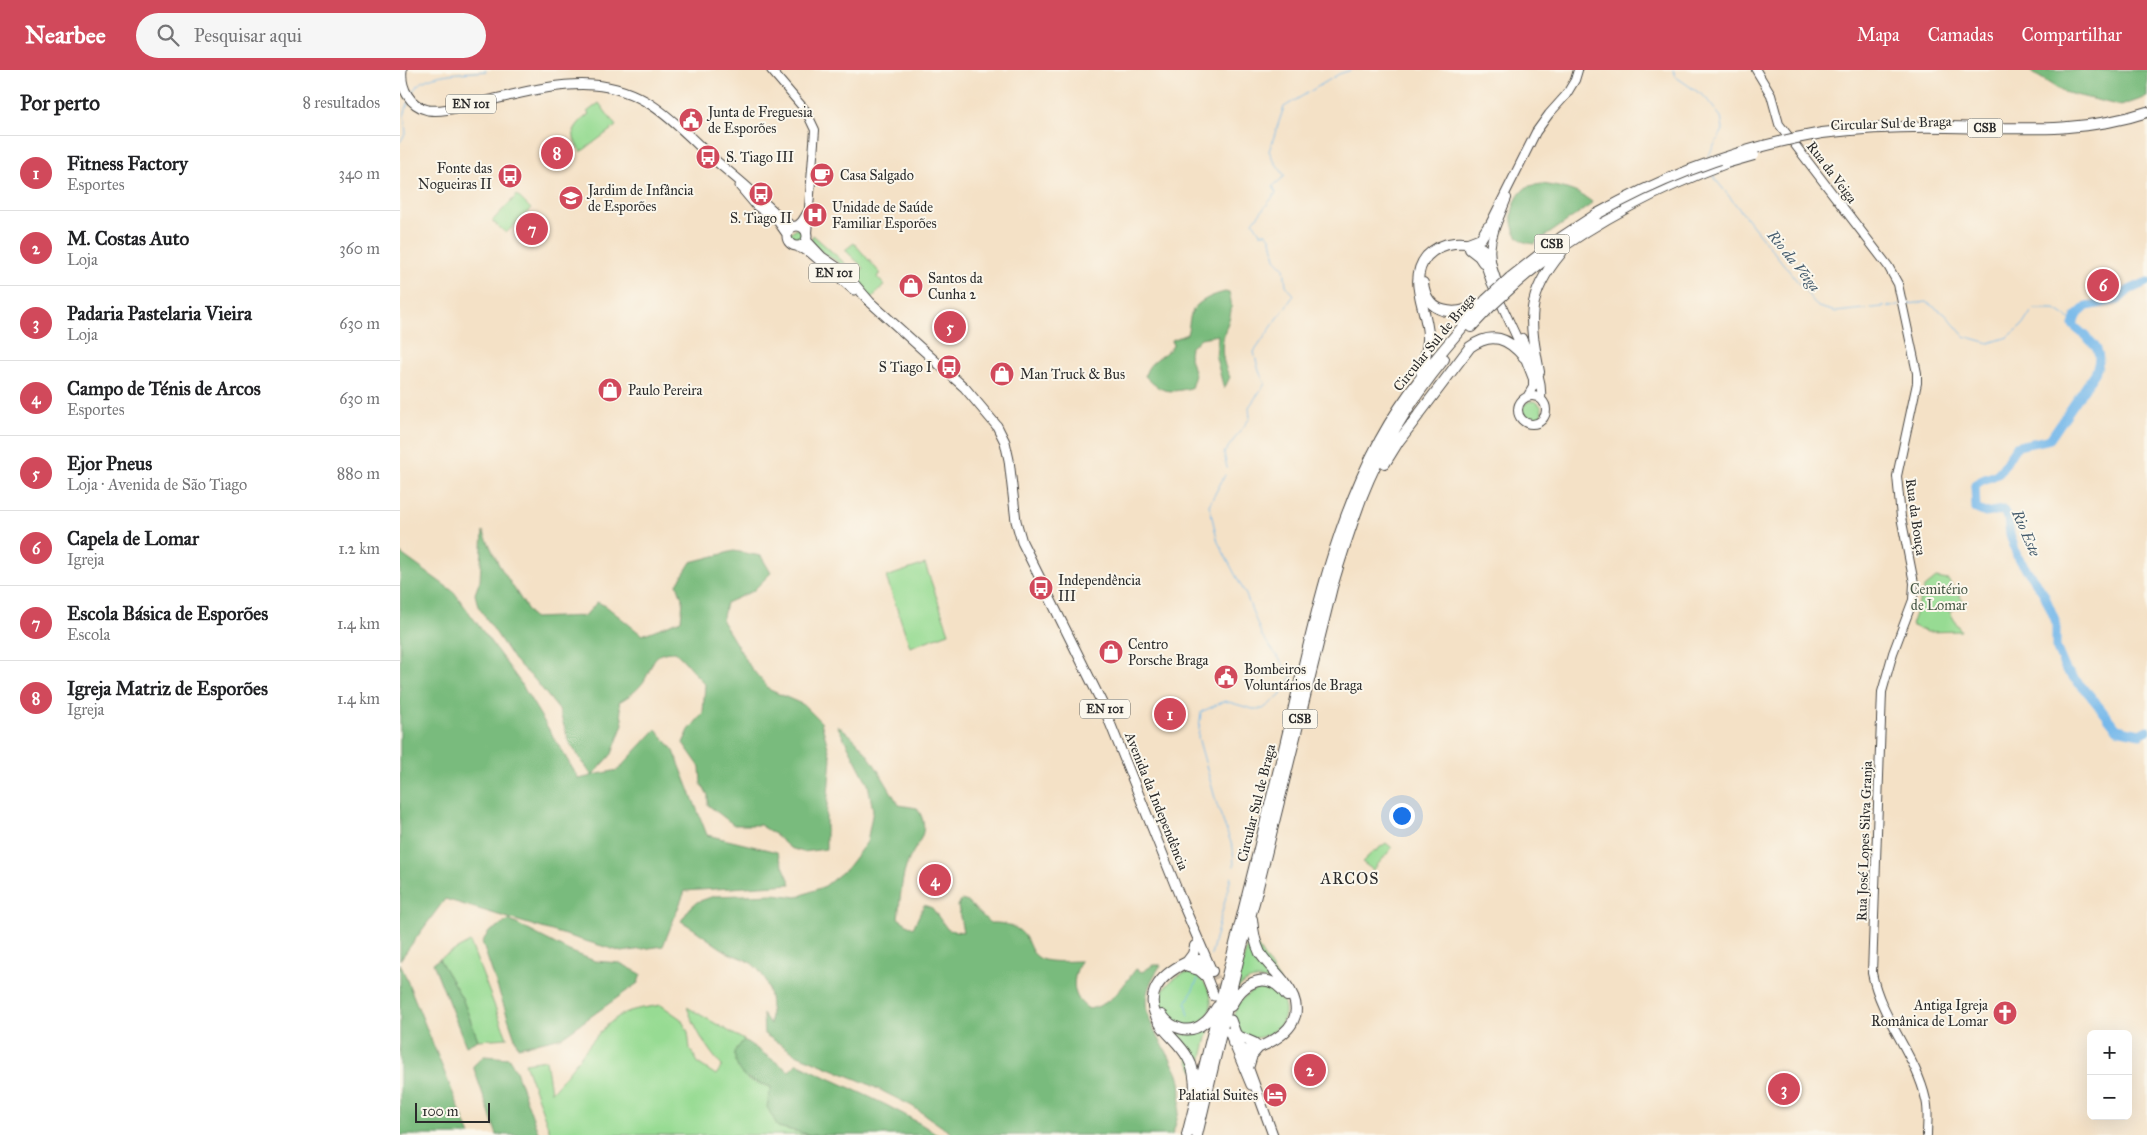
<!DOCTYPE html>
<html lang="pt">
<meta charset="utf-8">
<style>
body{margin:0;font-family:"IM FELL Great Primer",serif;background:#f6f6f6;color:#202124}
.controls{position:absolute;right:15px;bottom:15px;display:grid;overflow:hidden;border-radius:8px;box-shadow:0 5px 20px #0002}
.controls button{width:45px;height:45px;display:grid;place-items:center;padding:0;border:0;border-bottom:1px solid #e0e0e0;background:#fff;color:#202124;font:25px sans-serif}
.scale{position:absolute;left:15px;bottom:12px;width:75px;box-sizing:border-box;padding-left:5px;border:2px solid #2b2b2b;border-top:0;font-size:14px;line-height:18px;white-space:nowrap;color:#2b2b2b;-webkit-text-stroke:4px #fbf7ec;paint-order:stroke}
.you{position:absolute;left:1001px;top:745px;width:18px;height:18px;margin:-12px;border:4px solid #fff;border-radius:50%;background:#1a73e8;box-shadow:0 0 0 8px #1a73e833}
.badge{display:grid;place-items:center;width:32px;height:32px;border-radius:50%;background:#d1495b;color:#fff;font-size:16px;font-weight:700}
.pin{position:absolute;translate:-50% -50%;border:2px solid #fff;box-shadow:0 1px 5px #0006}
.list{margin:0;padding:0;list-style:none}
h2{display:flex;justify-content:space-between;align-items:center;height:65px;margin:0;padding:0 20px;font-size:21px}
h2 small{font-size:16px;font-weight:400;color:#757577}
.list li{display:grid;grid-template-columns:32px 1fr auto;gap:15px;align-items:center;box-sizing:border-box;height:75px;padding:0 20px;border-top:1px solid #e0e0e0}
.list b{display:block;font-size:19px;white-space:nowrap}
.list p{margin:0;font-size:16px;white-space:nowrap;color:#757577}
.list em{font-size:16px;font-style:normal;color:#757577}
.icon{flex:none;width:28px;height:28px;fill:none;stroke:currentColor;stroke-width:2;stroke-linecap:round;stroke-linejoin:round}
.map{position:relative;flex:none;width:1747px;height:1065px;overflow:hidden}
header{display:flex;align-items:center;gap:30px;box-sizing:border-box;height:70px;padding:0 25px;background:#d1495b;color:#fff}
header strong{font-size:24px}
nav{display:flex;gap:28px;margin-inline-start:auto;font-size:18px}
.search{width:350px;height:45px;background:#f6f6f6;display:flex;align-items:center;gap:12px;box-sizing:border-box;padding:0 18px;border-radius:28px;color:#757577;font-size:19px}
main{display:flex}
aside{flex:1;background:#fff}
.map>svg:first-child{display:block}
</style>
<header>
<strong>Nearbee</strong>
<div class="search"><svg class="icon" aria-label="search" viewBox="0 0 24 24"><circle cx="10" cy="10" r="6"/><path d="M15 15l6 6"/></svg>Pesquisar aqui</div>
<nav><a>Mapa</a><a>Camadas</a><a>Compartilhar</a></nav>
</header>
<main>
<aside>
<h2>Por perto<small>8 resultados</small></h2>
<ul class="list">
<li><span class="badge">1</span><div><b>Fitness Factory</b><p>Esportes</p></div><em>340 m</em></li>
<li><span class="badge">2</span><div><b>M. Costas Auto</b><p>Loja</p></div><em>360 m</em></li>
<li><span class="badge">3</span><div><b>Padaria Pastelaria Vieira</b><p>Loja</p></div><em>630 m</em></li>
<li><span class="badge">4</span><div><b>Campo de Ténis de Arcos</b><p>Esportes</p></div><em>630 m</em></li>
<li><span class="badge">5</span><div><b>Ejor Pneus</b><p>Loja · Avenida de São Tiago</p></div><em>880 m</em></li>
<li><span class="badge">6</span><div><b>Capela de Lomar</b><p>Igreja</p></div><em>1.2 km</em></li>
<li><span class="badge">7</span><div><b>Escola Básica de Esporões</b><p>Escola</p></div><em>1.4 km</em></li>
<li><span class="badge">8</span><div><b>Igreja Matriz de Esporões</b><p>Igreja</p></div><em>1.4 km</em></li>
</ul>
</aside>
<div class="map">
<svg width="1747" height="1065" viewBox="0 0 1747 1065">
<rect width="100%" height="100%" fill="#fbf7ec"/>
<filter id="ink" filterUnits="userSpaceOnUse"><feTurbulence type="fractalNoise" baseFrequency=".02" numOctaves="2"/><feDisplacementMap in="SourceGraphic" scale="10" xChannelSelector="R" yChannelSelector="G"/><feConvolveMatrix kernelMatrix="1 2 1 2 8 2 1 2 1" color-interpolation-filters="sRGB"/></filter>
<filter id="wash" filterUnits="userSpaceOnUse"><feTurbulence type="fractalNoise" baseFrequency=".0096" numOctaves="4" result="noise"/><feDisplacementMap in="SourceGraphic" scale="20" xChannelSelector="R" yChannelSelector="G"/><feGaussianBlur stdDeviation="1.12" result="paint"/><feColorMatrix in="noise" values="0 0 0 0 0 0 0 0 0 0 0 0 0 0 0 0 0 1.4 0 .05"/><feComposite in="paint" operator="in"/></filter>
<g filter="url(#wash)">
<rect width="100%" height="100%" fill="#f4e1c6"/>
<path fill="#97db93" stroke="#61835f" d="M199,33L216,56L181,82C169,65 172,57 189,44L187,42Z
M117,125L131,139L106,163L92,151Z
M390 166a7 7 0 1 1 14 0a7 7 0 1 1-14 0Z
M413,165L457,204L464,198L445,180L454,173L480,203L477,207L484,215L472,228C459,216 449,200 435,190C426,185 415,180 411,169Z
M1122 341a10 10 0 1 1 20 0a10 10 0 1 1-20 0Z
M525,494L549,563L510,577L486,507Z
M1536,508L1548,510L1566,535L1549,541L1561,561L1527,562L1511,555L1524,518Z
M986,773L992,778L973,800L962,792L975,780L977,781L979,778Z
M850,865L881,913C859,909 851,904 835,921Z
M70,872L107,968L78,970L62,928L39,889Z
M784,903C809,902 823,941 798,954C793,957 784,956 778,956C774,952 766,947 763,942C754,924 769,910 784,903Z
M861,918L877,922C895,942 881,964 856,968C852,969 846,966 841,965L833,948C837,932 845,923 861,918Z
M261,935L281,949L288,962L290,979L299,994L316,1005L322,996C306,978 295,959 287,937L344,970L334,983L348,1010L371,1017L378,1057L411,1065H151L125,993L146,990L151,1022C175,999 199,951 230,941C239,938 251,937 261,935Z
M810,956L797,1007L771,959C785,967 798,966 810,956Z"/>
<path fill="#79bb7d" stroke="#527354" d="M1628,0H1747V27L1721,36L1663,22Z
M1142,114C1161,117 1177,120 1192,132L1189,136L1134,174C1128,173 1122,172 1119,168C1106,154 1112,127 1127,117C1131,115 1137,115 1142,114Z
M825,222L829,223C834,238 830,247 825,261C820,277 822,293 830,307L824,319L816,288L818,265L801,268L790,278L789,284L795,305L791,318C769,323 761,323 745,306C748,291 763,287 773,276L772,270L787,264C789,258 789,250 791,244C796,231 813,225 825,222Z
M83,461L99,495L133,548L185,546L197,532L206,536L242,565L281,550L283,531L277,514L291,492L334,481L361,486L371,503L353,521L326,533L322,551L351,598L370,620L404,635L421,652L431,688L426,749V779L403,782L390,778L373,763L360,755H334L308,735V725L301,714L300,697L283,673L289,660L303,643L305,614C294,604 287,592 275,582C250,582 255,593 244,611C238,620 228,627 219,632L223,654L212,684L193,705L218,700L256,659L274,681L307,765L377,782L391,814L285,821L263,876L222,882L45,829L0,890V483L54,522L120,612L179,709L192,706L169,672L159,640L135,610L114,590L78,536L75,524L80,510Z
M437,655C465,672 482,708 499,735L517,738C534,764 514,773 506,797C501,812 500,832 498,848L513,858L524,835L532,838L548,860L563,862L558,836L561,830L568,832L590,853C605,852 621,857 627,870C631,879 632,884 641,889C651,893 669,891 681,891C671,909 671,928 689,939C713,934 721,918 736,899L742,902L753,895H761C732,936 751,952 771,990C774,997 779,1004 780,1012C783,1028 778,1049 772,1065H554L512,1036L466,1013L398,985L364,964L363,944L370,954C373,932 370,904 348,891C342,887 333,886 327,882C311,872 297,860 281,851L290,838L297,832L314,826L374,824L397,827L425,816L446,799L467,772L473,740L468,714Z
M109,850L169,881L195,891L220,893L241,904L238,913L162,967L118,977L82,872L89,862Z
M39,889L62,928L78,970L66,976L33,893Z
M0,893L70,1065H0Z
M344,970L389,1001L397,993C445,1017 494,1035 538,1065H411L378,1057L367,1037L371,1017C348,1009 337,1009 334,982Z
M84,986L109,988L116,1001L139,1065H97L73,996Z"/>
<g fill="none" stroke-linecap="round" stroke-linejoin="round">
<path stroke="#74b8ea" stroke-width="1" d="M1273,0L1276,7L1305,27L1321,47L1323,60L1307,88
M11,25C20,0 65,4 86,1
M0,72L6,63L4,46L8,33
M1313,103L1316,110L1418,237L1436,242L1500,235
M1507,234L1526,232L1545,244L1564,266L1589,273L1608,267L1622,256L1633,239H1655L1673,251
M827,398L824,383L850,348L849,337L865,314L859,301L854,282L894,225L886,215L884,198L875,189L871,169L866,163H860L853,152L876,123L873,116L885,106L874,91L869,81L884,37L939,4L951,0
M825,405L809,435L818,472L846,525L862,566L892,606L880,626L863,639H853L825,631L801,642L798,667L817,735L833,778L834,796
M811,885L831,807
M789,946L786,933L798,909"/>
<path stroke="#74b8ea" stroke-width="9" d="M1747,212L1729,220L1718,230L1687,236L1676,246L1673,255C1689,271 1707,277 1695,303L1650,369C1638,373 1627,373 1616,377C1609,386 1605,398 1597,404C1590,409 1584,407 1575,415L1576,439L1585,443L1603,440L1608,448L1610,464L1617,486L1644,524L1656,552V577L1666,600L1689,624L1717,659L1740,664L1747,660"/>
</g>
</g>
<g filter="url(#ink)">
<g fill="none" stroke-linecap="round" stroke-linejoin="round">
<path stroke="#ccbda7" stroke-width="9" stroke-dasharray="9 4.5" stroke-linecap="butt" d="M812,901L823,929"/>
<defs>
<path id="secondary" d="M371,0L406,41L415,60L407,163
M1356,0L1371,25L1379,54L1488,196L1498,214L1517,303V313L1497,406L1501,447L1514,513L1513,530L1493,583L1482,622L1472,903C1481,949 1516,985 1526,1030C1529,1041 1527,1054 1527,1065
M397,156L402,151L407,143
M1086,162L1136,62L1149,44L1166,25L1175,10L1178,0
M1083,188L1091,212L1117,268L1133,309V317L1127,327
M1101,221C1082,180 1091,168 1107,128
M1122,268C1132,291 1143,304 1141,329
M1118 340a14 14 0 1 1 28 0a14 14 0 1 1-28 0Z"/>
<path id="primary" d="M2,0C0,18 10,36 28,40C43,42 59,37 73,34C111,26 154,12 193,15C245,19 272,50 307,83C321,96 336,107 350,120C365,132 377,147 393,157
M340,116L356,135L378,151L387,164
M387 166a10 10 0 1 1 20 0a10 10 0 1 1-20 0Z
M406,170L422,187L444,202L470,232L565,318L597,356L605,372L609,390L616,451L622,472L702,633L782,832L811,899
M398,177L410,182L454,220
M804,901L814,926
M831,950L873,1065
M829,962L851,1015"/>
<path id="highway" d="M1422,63C1464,58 1505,56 1547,57C1614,58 1682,64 1747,42
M1068,173L1081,168L1088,157
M1070,179L1079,186L1083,192
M1110,208L1162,167L1197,144
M1023,213C1027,245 1056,247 1079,234
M1114,215C1176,160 1249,122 1326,93
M1071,257L1089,238
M1021,302C1024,290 1029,278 1028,265C1027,238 1007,210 1027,186C1034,179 1044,174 1054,173C1069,172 1080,174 1089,185
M1139,302C1129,250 1125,226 1161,183
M985,393L998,372L1070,277C1092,261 1108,268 1124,287
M787,892L793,884L795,876
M788,897L799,900L806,906
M831,936C843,912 868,898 887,926
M762,945C771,959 790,965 804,953C810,949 813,943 817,937
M838,966L854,973
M833,973C842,982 848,982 860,977C890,964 909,944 885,913C877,902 867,894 860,883C855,873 853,861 852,849
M849,995L852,985L858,978
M795,1021C795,1009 794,998 788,988C781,975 769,966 761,955C741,925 760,905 787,892C799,886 805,892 812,901
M787,1065C819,935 853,805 885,675C910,572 929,465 980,370C1008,318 1047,275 1086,230
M797,1065L838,891L855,829L932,517C941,486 951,456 962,426C981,377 1011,330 1044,289"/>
</defs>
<use href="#secondary" stroke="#494642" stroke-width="10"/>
<use href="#primary" stroke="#494642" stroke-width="11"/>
<use href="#highway" stroke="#494642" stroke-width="12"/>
<use href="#secondary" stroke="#fff" stroke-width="8"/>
<use href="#primary" stroke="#fff" stroke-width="9"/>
<use href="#highway" stroke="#fff" stroke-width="10"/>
<defs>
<path id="highway-bridge" d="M1326,93L1354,85
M1197,144C1268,104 1342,77 1422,63
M1086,230L1110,208
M1089,238L1114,215"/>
</defs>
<use href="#highway-bridge" stroke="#494642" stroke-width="12" stroke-linecap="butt"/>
<use href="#highway-bridge" stroke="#fff" stroke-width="10"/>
</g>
</g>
<defs>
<symbol id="civic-disc" viewBox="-11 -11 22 22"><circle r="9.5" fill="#d1495b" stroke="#fbf7ec"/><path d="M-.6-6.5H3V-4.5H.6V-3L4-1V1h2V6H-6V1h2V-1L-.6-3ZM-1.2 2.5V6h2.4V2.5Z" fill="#fff"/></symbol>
<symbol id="bus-disc" viewBox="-11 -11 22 22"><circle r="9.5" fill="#d1495b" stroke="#fbf7ec"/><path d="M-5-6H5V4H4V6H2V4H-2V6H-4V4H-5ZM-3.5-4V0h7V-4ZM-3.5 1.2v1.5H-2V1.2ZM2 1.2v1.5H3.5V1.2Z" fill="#fff"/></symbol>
<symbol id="cafe-disc" viewBox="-11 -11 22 22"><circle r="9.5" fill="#d1495b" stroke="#fbf7ec"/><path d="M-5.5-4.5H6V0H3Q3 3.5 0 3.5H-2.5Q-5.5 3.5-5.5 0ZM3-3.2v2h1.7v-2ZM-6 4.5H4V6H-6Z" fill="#fff"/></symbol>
<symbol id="school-disc" viewBox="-11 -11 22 22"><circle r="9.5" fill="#d1495b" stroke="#fbf7ec"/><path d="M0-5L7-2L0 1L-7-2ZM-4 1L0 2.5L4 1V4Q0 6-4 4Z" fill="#fff"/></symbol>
<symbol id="hospital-disc" viewBox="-11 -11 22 22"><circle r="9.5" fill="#d1495b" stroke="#fbf7ec"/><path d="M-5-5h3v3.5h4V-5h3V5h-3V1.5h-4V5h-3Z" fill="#fff"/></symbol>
<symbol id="shop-disc" viewBox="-11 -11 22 22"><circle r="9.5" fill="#d1495b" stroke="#fbf7ec"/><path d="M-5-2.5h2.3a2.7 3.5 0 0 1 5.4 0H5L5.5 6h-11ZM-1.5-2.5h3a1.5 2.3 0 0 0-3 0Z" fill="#fff"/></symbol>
<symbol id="church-disc" viewBox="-11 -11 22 22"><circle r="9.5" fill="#d1495b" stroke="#fbf7ec"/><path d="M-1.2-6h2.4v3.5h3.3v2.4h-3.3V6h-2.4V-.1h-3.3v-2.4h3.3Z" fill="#fff"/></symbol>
<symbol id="hotel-disc" viewBox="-11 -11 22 22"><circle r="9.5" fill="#d1495b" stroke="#fbf7ec"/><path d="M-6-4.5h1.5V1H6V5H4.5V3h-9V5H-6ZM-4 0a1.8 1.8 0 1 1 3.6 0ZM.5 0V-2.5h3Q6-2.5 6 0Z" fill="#fff"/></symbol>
</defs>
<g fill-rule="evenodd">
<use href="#civic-disc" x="277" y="36" width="28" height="28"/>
<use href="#bus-disc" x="294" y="73" width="28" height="28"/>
<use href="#cafe-disc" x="408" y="91" width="28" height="28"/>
<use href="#bus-disc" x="96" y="92" width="28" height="28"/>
<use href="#bus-disc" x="347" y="110" width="28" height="28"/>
<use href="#school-disc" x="157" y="114" width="28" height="28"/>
<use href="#hospital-disc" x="401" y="131" width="28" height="28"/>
<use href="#shop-disc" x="497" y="202" width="28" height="28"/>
<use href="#bus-disc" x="535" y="283" width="28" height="28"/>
<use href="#shop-disc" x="588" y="290" width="28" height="28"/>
<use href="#shop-disc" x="196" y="306" width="28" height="28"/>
<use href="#bus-disc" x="627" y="504" width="28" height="28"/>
<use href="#shop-disc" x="697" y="568" width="28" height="28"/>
<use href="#civic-disc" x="812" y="593" width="28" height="28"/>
<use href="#church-disc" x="1591" y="929" width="28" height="28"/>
<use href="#hotel-disc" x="861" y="1011" width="28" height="28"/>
</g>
<g text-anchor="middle" stroke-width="4" stroke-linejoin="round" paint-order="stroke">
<g fill="#fbf7ec" stroke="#696865" stroke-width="1">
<rect x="46" y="24.5" width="50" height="19" rx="4"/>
<rect x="1567.5" y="48.5" width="35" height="19" rx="4"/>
<rect x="1134.5" y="164.5" width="35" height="19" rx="4"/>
<rect x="409" y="193.5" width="50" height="19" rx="4"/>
<rect x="680" y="629.5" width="50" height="19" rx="4"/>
<rect x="882.5" y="639.5" width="35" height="19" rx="4"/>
</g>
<g font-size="12" font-weight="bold" fill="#2b2b2b">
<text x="71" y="38">EN 101</text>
<text x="1585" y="62">CSB</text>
<text x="1152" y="178">CSB</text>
<text x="434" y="207">EN 101</text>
<text x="705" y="643">EN 101</text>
<text x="900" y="653">CSB</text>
</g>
<g font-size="14" fill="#2b2b2b" stroke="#fbf7ec" text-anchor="start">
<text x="308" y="47">Junta de Freguesia<tspan x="308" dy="16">de Esporões</tspan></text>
<text x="326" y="92">S. Tiago III</text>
<text x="92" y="103" text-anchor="end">Fonte das<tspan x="92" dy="16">Nogueiras II</tspan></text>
<text x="440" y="110">Casa Salgado</text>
<text x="188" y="125">Jardim de Infância<tspan x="188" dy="16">de Esporões</tspan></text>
<text x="432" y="142">Unidade de Saúde<tspan x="432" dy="16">Familiar Esporões</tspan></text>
<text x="361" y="153" text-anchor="middle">S. Tiago II</text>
<text x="528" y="213">Santos da<tspan x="528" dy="16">Cunha 2</tspan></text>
<text x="532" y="302" text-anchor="end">S Tiago I</text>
<text x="620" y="309">Man Truck &amp; Bus</text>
<text x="228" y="325">Paulo Pereira</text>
<text x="658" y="515">Independência<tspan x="658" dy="16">III</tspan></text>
<text x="728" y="579">Centro<tspan x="728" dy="16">Porsche Braga</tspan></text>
<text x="844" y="604">Bombeiros<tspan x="844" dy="16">Voluntários de Braga</tspan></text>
<text x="1588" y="940" text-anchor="end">Antiga Igreja<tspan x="1588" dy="16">Românica de Lomar</tspan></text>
<text x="858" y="1030" text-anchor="end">Palatial Suites</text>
</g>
<g font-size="14" fill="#2b2b2b" stroke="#fbf7ec">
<text transform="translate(1491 53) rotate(-2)" y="5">Circular Sul de Braga</text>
<text transform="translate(1432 102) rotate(53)" y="5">Rua da Veiga</text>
<text transform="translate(1034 272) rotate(-51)" y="5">Circular Sul de Braga</text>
<text transform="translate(1516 447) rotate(82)" y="5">Rua da Bouça</text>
<text transform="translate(757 731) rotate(68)" y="5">Avenida da Independência</text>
<text transform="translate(856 733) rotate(-76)" y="5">Circular Sul de Braga</text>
<text transform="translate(1464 771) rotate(-88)" y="5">Rua José Lopes Silva Granja</text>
</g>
<g font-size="14" fill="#465745" stroke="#fbf7ec">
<text x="1539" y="524">Cemitério<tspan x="1539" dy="16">de Lomar</tspan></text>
</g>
<g font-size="15" font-style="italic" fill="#455c6e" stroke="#fbf7ec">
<text transform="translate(1394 191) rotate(51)" y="5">Rio da Veiga</text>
<text transform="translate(1626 463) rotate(67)" y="5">Rio Este</text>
</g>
<g font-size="16" letter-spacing="1" fill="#2b2b2b" stroke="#fbf7ec">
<text x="950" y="814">ARCOS</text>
</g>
</g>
</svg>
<div class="controls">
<button>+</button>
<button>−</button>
</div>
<div class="scale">100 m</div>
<div class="you"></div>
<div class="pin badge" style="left:770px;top:644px">1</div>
<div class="pin badge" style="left:910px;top:1000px">2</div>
<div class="pin badge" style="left:1384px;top:1019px">3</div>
<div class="pin badge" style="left:535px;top:810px">4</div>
<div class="pin badge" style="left:550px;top:257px">5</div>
<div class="pin badge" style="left:1703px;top:215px">6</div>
<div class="pin badge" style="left:132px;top:159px">7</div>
<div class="pin badge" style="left:157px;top:83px">8</div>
</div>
</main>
